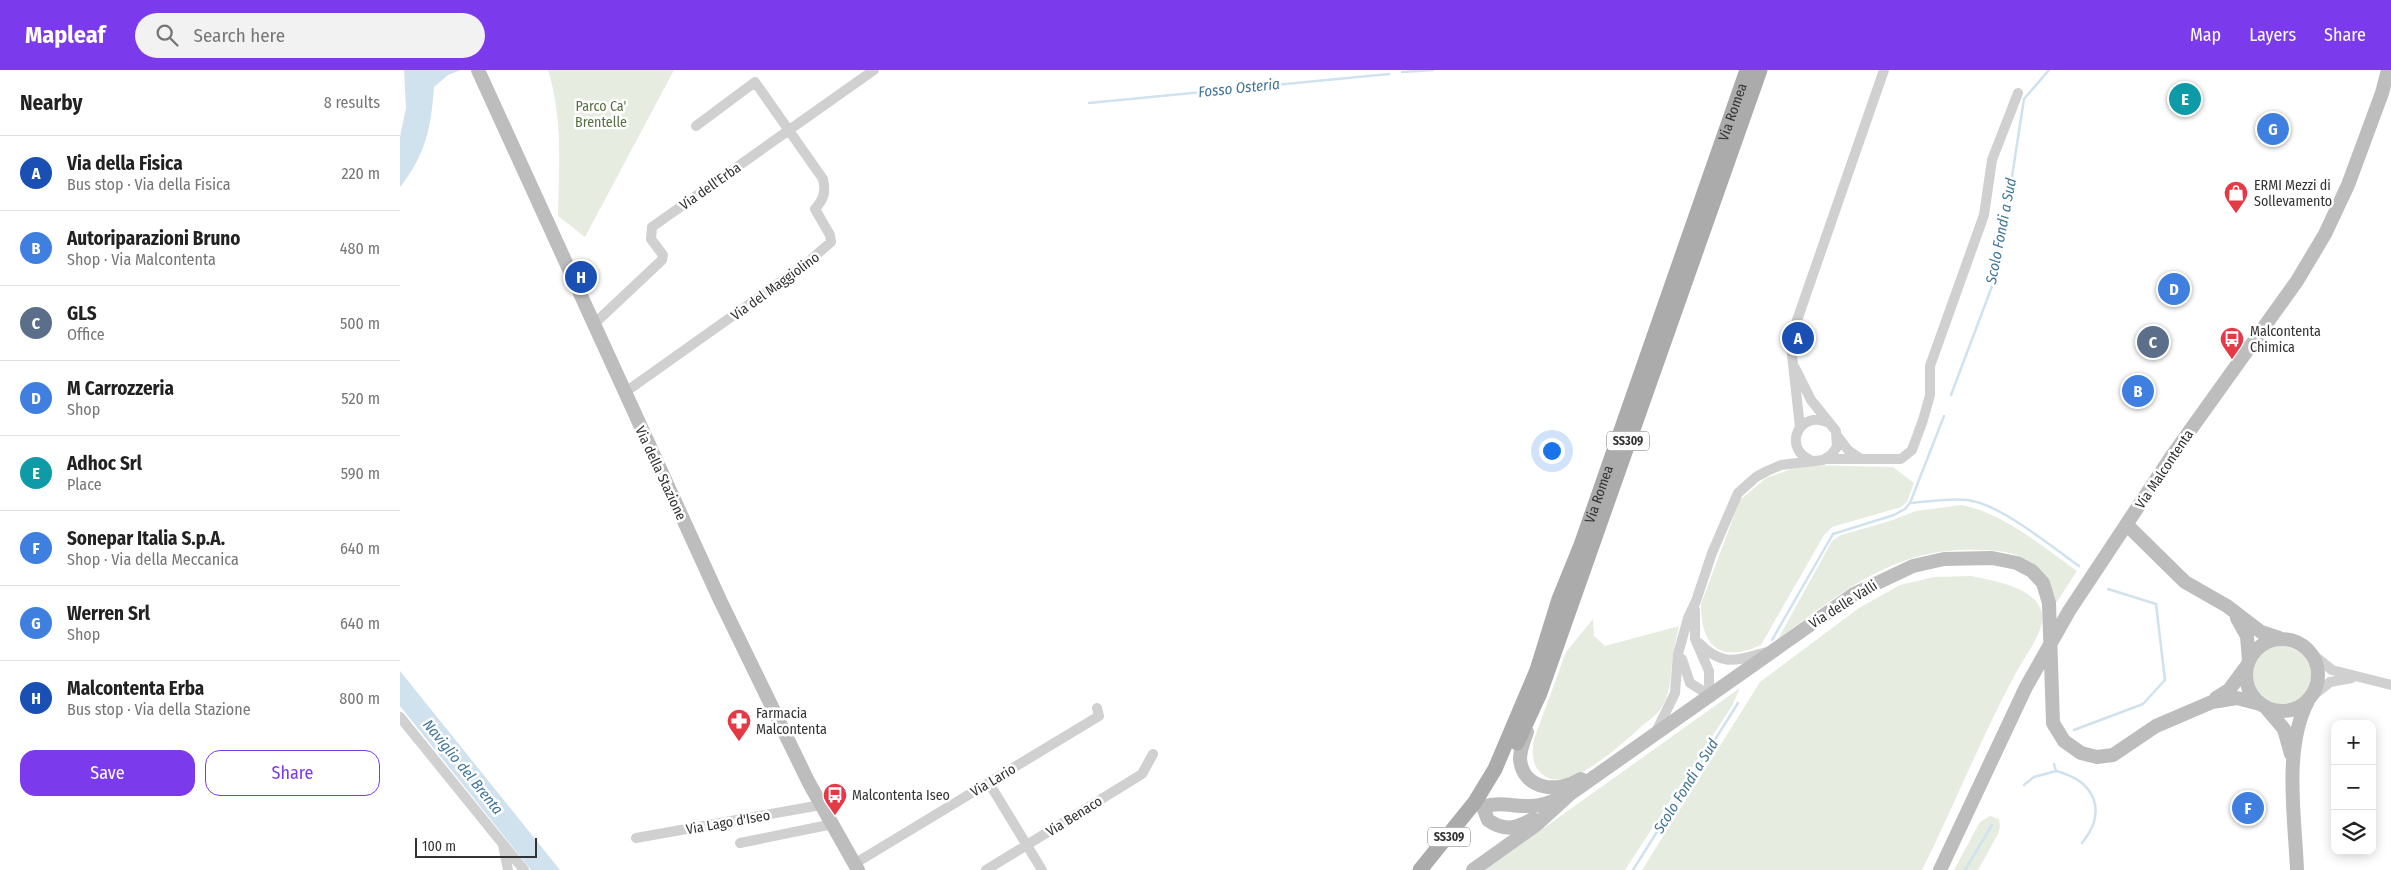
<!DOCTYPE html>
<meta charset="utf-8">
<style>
body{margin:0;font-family:"Fira Sans Condensed",sans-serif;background:#f2f2f2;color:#222}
.controls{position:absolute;right:15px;bottom:15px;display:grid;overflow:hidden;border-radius:10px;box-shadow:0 2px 12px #0003}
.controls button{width:45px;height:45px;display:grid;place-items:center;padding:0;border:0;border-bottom:1px solid #e0e0e0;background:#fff;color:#222;font:25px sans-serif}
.scale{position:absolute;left:15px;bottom:12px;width:122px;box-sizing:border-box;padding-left:5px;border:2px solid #333;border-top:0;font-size:14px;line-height:18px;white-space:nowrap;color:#333;-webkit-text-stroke:4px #fff;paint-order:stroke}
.you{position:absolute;left:1151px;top:380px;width:18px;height:18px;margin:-12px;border:4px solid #fff;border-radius:50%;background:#1a73e8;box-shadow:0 0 0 8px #1a73e833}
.badge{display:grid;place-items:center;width:32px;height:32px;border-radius:50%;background:#7c3aed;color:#fff;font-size:16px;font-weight:700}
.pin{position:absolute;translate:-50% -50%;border:2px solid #fff;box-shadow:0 1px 5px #0006}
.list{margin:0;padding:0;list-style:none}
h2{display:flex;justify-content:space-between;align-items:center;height:65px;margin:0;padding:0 20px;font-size:21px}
h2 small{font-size:16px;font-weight:400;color:#767676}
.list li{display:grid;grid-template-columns:32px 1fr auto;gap:15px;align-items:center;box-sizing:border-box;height:75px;padding:0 20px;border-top:1px solid #e0e0e0}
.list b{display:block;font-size:19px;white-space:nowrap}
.list p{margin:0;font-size:16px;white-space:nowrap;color:#767676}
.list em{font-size:16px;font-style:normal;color:#767676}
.actions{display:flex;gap:10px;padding:15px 20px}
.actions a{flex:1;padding:11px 0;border:1px solid #7c3aed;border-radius:15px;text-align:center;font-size:18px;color:#7c3aed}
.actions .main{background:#7c3aed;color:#fff}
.icon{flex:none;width:28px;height:28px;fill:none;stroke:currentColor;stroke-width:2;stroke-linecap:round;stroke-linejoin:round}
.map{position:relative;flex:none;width:1991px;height:800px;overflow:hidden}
header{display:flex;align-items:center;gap:30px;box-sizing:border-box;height:70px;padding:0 25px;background:#7c3aed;color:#fff}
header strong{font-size:24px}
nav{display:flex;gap:28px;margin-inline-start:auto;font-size:18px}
.search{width:350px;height:45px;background:#f2f2f2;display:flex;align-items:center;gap:12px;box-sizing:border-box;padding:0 18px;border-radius:28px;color:#767676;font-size:19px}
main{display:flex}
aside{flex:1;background:#fff}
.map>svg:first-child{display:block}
</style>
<header>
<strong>Mapleaf</strong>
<div class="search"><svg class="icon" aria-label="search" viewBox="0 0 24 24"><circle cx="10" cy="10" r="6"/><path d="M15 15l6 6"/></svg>Search here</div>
<nav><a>Map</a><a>Layers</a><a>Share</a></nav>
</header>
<main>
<aside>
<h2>Nearby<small>8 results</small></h2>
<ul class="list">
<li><span class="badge" style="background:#1a4fb4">A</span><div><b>Via della Fisica</b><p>Bus stop · Via della Fisica</p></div><em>220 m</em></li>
<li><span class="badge" style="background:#3f7fe0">B</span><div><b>Autoriparazioni Bruno</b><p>Shop · Via Malcontenta</p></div><em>480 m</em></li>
<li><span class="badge" style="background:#5c6f8a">C</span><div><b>GLS</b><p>Office</p></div><em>500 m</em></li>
<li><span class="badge" style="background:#3f7fe0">D</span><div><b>M Carrozzeria</b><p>Shop</p></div><em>520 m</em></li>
<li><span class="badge" style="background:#0f9aa8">E</span><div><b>Adhoc Srl</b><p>Place</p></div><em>590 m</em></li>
<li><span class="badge" style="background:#3f7fe0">F</span><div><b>Sonepar Italia S.p.A.</b><p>Shop · Via della Meccanica</p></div><em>640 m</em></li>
<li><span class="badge" style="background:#3f7fe0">G</span><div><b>Werren Srl</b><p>Shop</p></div><em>640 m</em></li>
<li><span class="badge" style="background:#1a4fb4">H</span><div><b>Malcontenta Erba</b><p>Bus stop · Via della Stazione</p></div><em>800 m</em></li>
</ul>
<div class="actions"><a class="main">Save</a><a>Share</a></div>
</aside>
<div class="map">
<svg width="1991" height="800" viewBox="0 0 1991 800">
<rect width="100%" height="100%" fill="#fff"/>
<path fill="#e6ecdf" d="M148,0H274L185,167L158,146C159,97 163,48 148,0Z
M1403,395L1493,397L1514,413L1507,432L1501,437L1432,457L1424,465L1361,575C1321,593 1301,578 1301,534L1340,430L1366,408Z
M1562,435C1605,444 1641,476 1677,501L1656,533C1649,524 1629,492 1621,487C1610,481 1592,480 1580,480C1496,475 1441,523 1378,569L1432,471L1441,465L1490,451L1516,441Z
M1571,506C1593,511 1635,516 1642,543C1646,559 1625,586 1617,601C1582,665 1555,734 1522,800H1242L1360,612L1459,538L1500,515L1534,507Z
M1193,549L1194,566L1205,576L1279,556C1277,566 1274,576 1273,586C1270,604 1272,622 1261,638C1257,645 1248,651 1242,656C1223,673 1166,727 1142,704C1131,694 1132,682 1134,669L1166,582Z
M1851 606a30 30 0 1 1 60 0a30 30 0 1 1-60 0Z
M1340,618L1332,636L1225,800H1085Z
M1590,746L1599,749L1600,757L1598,764L1578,800H1554L1580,752Z"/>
<path fill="#cfe2ee" d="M4,0H61L48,5L34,17C31,58 26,84 0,117V67L6,38Z
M0,601L160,800H131L0,636Z"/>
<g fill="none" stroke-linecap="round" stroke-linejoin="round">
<path stroke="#cfe2ee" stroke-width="2.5" d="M1002,2L1033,0
M689,33L989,4
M1551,325L1597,203L1624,29L1649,0
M1510,433C1529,432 1548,428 1567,430C1599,433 1652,477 1679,496
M1372,570L1433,464L1494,445L1505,439L1510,433L1544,346
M1674,660L1743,634L1765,610L1756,534L1708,519
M1656,701C1695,711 1708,741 1682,773
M1624,715L1634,707L1656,701L1654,694
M1233,800L1338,633
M1565,800L1592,755"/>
<path stroke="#d0d0d0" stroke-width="10" d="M194,254L262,190L263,185L251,169L252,157L474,0
M224,323L407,193L431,172L430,165L415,139C424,129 426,122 423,109L355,12L296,56
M1400,357L1391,276L1395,256L1484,0
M1438,367L1448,380L1461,389
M1426,389H1501L1512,380L1523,350L1530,325V296L1584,145L1592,90L1618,23
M1413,391C1382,381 1397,340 1427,352
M1299,573C1323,598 1338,590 1367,582
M1911,583L1932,600L1991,615
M1282,589L1290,613L1309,625V601L1295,569V540
M1910,628L1930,612L1952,608
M0,647L124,800
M1256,662L1275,623L1278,584L1288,548L1296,531L1312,483L1338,423L1356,407L1367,401L1381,395L1423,390L1431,385L1437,377L1436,361L1411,330L1395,298
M589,713L642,800
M236,768L421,735
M340,773L433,754
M103,775L108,800
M454,794L699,646L697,638
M586,800L742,704L753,684"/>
<path stroke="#bdbdbd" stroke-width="14" d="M78,0L320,530L409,713L458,800
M1727,455L1785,512L1827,536L1861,562L1879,568
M1837,548L1847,566L1849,591
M1846 605a36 36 0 1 1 72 0a36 36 0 1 1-72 0Z
M1816,628L1829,620L1846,597
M1867,639L1884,659L1891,684
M1127,662C1124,670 1120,680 1120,689C1123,721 1159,723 1181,709
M1075,732L1083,737C1100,731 1114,737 1131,736C1142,736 1152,732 1162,727
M1083,737L1088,750C1105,762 1116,758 1133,749
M1073,800L1136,755L1170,724L1454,524L1513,496L1544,489L1592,488L1617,493L1632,501L1643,513L1649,533L1653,653L1664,671L1681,683L1697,687L1713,685L1756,656L1812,632L1837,628L1860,634
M1540,800L1626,617L1669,541L1771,387L1897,211L1925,164L1948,115L1982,23L1988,0
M1897,800C1895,748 1883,678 1908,631"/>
<g stroke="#ababab" stroke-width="15">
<path d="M1117,673L1140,623L1360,0"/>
<path id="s1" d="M1020,800L1075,732L1095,699L1137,600L1159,529L1181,475L1347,0"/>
</g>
</g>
<defs>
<symbol id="shop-pin" viewBox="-11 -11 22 30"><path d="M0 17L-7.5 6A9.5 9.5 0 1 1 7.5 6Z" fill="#e63946" stroke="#fff"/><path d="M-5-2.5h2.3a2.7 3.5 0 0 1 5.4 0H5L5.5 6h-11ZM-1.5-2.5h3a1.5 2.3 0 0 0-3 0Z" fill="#fff"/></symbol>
<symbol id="bus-pin" viewBox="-11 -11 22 30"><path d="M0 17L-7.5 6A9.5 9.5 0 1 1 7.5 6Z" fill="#e63946" stroke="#fff"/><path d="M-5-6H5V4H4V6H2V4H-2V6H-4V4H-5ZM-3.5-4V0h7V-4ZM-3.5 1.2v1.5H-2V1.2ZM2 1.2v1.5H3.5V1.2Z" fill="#fff"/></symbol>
<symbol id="pharmacy-pin" viewBox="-11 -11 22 30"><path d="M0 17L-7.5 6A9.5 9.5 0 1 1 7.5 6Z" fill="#e63946" stroke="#fff"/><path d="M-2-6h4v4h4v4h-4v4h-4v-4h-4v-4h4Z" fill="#fff"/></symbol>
</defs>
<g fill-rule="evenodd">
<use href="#shop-pin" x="1822" y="109" width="28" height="38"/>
<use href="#bus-pin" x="1818" y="255" width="28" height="38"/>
<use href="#pharmacy-pin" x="325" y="637" width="28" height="38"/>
<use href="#bus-pin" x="421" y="711" width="28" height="38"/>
</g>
<g text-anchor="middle" stroke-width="5" stroke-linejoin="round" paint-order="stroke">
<g fill="#fff" stroke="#707070" stroke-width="1">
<rect x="1207" y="361.5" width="42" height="19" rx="4"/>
<rect x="1028" y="757.5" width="42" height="19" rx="4"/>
</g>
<g font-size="12" font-weight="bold" fill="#333">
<text x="1228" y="375">SS309</text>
<text x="1049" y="771">SS309</text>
</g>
<g font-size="14" fill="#56703f" stroke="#fff">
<text x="201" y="41">Parco Ca'<tspan x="201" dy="16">Brentelle</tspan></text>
</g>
<g font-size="14" fill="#333" stroke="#fff">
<text dy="5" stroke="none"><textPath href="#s1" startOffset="825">Via Romea</textPath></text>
<text transform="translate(310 116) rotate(-35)" y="5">Via dell'Erba</text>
<text transform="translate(375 216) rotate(-36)" y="5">Via del Maggiolino</text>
<text transform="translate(1764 399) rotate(-56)" y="5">Via Malcontenta</text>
<text transform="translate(261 403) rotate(65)" y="5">Via della Stazione</text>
<text dy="5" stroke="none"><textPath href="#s1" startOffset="420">Via Romea</textPath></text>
<text transform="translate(1443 534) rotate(-32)" y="5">Via delle Valli</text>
<text transform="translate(593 710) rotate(-31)" y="5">Via Lario</text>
<text transform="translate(674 746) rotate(-32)" y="5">Via Benaco</text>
<text transform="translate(328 752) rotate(-10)" y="5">Via Lago d'Iseo</text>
</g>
<g font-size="14" fill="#333" stroke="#fff" text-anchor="start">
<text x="1854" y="120">ERMI Mezzi di<tspan x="1854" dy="16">Sollevamento</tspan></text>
<text x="1850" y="266">Malcontenta<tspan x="1850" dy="16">Chimica</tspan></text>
<text x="356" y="648">Farmacia<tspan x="356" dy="16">Malcontenta</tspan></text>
<text x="452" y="730">Malcontenta Iseo</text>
</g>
<g font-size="15" font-style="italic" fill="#3f7597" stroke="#fff">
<text transform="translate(839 18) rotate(-6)" y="5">Fosso Osteria</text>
<text transform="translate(1601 161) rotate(-79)" y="5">Scolo Fondi a Sud</text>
<text transform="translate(63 697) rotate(51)" y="5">Naviglio del Brenta</text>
<text transform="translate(1286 716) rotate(-58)" y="5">Scolo Fondi a Sud</text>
</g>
</g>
</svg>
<div class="controls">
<button>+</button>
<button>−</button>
<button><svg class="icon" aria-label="layers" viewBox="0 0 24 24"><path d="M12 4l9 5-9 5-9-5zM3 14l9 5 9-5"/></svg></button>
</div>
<div class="scale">100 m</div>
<div class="you"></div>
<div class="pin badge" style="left:1398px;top:268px;background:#1a4fb4">A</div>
<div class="pin badge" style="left:1738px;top:321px;background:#3f7fe0">B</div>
<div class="pin badge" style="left:1753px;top:272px;background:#5c6f8a">C</div>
<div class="pin badge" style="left:1774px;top:219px;background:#3f7fe0">D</div>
<div class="pin badge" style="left:1785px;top:29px;background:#0f9aa8">E</div>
<div class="pin badge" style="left:1848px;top:738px;background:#3f7fe0">F</div>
<div class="pin badge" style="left:1873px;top:59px;background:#3f7fe0">G</div>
<div class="pin badge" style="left:181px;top:207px;background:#1a4fb4">H</div>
</div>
</main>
